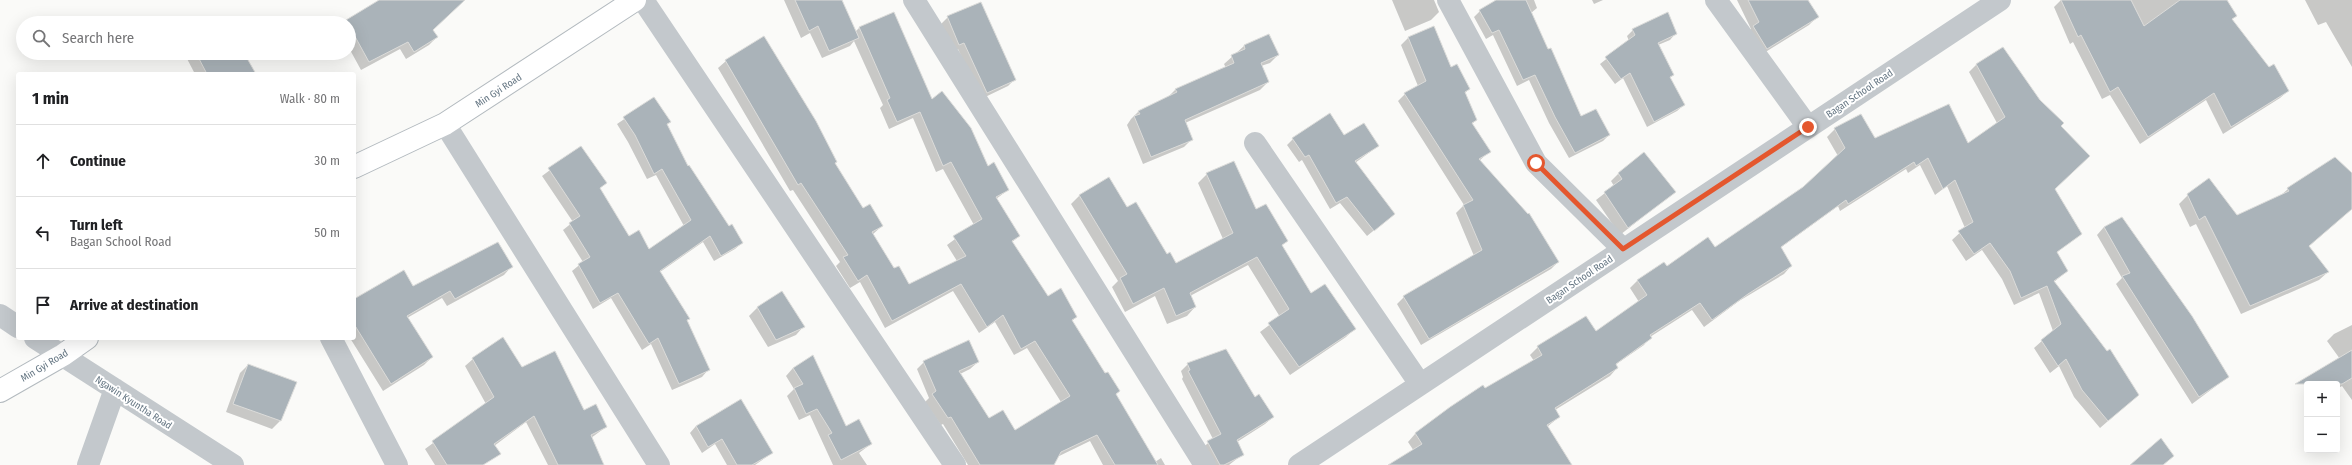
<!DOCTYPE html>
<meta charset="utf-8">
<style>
body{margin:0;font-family:"Fira Sans Condensed",sans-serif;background:#f6f6f6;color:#202124}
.controls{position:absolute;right:12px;bottom:12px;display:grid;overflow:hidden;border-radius:4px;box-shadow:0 4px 16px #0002}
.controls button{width:36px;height:36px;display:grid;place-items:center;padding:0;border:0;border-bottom:1px solid #e0e0e0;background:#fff;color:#202124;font:20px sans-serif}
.stop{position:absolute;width:12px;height:12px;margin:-9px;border:3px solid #e4572e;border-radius:50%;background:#fff}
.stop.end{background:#e4572e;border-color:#fff;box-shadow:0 1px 4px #0008}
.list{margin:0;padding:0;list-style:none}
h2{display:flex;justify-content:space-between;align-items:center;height:52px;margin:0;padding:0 16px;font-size:17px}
h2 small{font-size:13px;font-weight:400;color:#757577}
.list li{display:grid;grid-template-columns:26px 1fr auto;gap:12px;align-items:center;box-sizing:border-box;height:72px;padding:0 16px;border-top:1px solid #e0e0e0}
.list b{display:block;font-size:15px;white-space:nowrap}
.list p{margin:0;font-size:13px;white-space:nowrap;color:#757577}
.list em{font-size:13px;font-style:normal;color:#757577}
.icon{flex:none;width:22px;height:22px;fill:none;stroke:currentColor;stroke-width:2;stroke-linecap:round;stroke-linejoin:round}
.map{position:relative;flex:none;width:2352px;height:465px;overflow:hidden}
.search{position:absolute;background:#fff;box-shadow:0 4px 16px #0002;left:16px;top:16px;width:340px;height:44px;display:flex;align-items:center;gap:10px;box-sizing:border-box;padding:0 14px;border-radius:22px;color:#757577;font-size:15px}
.panel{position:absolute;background:#fff;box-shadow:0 4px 16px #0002;left:16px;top:72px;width:340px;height:268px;border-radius:4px}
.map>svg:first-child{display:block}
</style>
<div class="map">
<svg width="2352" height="465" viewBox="0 0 2352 465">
<rect width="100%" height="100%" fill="#fafaf8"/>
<path fill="#0003" d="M413,0H449L432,30L437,37L429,45L406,59L400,49L361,70L349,48V23H345L371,6Z
M784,0H841L855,32L859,28L894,13L932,100L1008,190L996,199L1019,236L1011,243L1048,297L1076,317L1071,322L1155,462L1161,458L1165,465H1103L1090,441L1051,460L1054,465H968L943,424L941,425L925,402L929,398L917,369L924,362H978L970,369L960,374L989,420L1015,432L1061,402L1027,348L1014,355L995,322L979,333L953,291L885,328L860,282L850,288L836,266L840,262L793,190L790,191L718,68L726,61L836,162L834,164L863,209L882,226L872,235L894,270L909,285L957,261L947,245L974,225L943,169L936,172L913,118L889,129L880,108L883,105L854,41L850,46L822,58L810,33L801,38Z
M1392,0H1434L1439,12L1431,20L1405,31Z
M1498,0H1534L1537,8L1531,13L1580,118L1609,135L1603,141L1569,158L1549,123L1529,80L1517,86L1493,35L1486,39L1474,17L1480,11Z
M1592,0H1603L1594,4Z
M1737,0H1807L1817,17L1809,25L1759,56L1745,35L1751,29Z
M2061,0H2226L2235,16L2231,20L2288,91L2280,98L2223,134L2206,100L2140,144L2110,95L2102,99L2073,42L2070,44L2054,7Z
M2305,0H2352V67L2326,22L2318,25Z
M948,17L1014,80L1008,86L981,99L958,49L953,51L941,24Z
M1433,27L1451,69L1469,89L1464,94L1476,120L1472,124L1489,152L1479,161L1558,262L1551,269L1421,345L1397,304L1404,297L1474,256L1456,213L1464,205L1398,101L1405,94L1418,86L1401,45L1408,38Z
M1633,30L1676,33L1670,40L1658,45L1673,75L1670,78L1684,105L1677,111L1647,127L1623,78L1615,84L1600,64L1629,41L1627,36Z
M1244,46L1278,55L1270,63L1261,66L1268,82L1260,90L1185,123L1192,139L1184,147L1143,164L1127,125L1131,119L1139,111L1168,97L1176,89L1226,68L1224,64Z
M184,53H243L255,74H195Z
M1977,64L2039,101L2060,126L2054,189L2080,234L2056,253L2067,271L2054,282L2138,395L2100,428L2074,397L2059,366L2050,373L2034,348L2053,331L2039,293L2014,305L2002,279L1982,250L1966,261L1952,240L1965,228L1947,186L1935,195L1920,165L1908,173L1906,169L1840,211L1838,206L1780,248L1791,266L1784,274L1739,301L1704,327L1692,310L1650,337L1644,345L1615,365L1617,368L1610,376L1555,410L1559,417L1547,427L1565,465H1390L1414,451L1408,442L1415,434L1451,408L1534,361L1530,355L1538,347L1595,333L1639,302L1630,288L1638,280L1715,249L1803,188L1838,156L1827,137L1835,129L1874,139L1967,145L1997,123L1969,72Z
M654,99L669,122L667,125L688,167L729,227L742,243L735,249L714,261L703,242L660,272L686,320L708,370L702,377L672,390L651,344L642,350L611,298L593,309L572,271L583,262L563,230L573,222L542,176L581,147L606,183L599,189L628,237L649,250L684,226L656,175L647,179L628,142L617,124Z
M1344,137L1378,146L1355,163L1394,214L1367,236L1340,203L1330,209L1302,160L1299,162L1287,145L1293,139Z
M2335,158L2352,175V209L2308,247L2328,272L2319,280L2241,314L2196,224L2190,227L2179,204L2188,195L2237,216L2280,196L2288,189Z
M1207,174L1256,211L1287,241L1281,246L1311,295L1354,329L1346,337L1290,375L1260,332L1280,317L1248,265L1190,296L1195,307L1187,316L1167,324L1155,296L1125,312L1112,287L1118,281L1071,204L1080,195L1127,209L1176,265L1223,239L1198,183Z
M1618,174L1674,192L1620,235L1596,200L1614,186L1611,181Z
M2122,219L2228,377L2192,404L2116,284L2122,278L2097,235L2104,227Z
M511,267L504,275L447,306L442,298L407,318L432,357L424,365L383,391L350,338H354V301Z
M782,293L803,327L796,335L768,347L749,316L757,308Z
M2352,325V400L2342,386L2337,389V384H2310L2340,359L2327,341L2334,334Z
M813,357L846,427L871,444L859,453L867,465H833L810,415L799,420L787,396L794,389L786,376L793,368Z
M473,359L521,369L606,427L591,438L603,465H548L526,422L469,465H435L425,449L486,404L465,366Z
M1188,364L1255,398L1273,417L1265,424L1237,442L1243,454L1229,465H1209L1201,449L1213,439L1182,379L1183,377L1181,371Z
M248,365L295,382L280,421L272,429L226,412L240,373Z
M696,426L772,453L755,465H727L715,444L702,453L690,433Z"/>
<path fill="#aab3b9" stroke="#dcdcda" d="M379,0H465L433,30L438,37L414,52L408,42L369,62L346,20Z
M795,0H842L859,38L829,51L818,26L809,31Z
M1496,0H1526L1548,49L1551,48L1581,116L1596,109L1610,135L1575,153L1555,117L1535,75L1523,80L1499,30L1492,33L1479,10Z
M1748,0H1808L1819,17L1767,49L1753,26L1759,22Z
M2061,0H2131L2144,26L2180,0H2227L2237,16L2232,19L2269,67L2274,64L2289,91L2231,127L2214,93L2148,137L2118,87L2110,92L2081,35L2078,37Z
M981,2L1016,80L987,93L964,43L959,45L947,16Z
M894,12L932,99L942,91L971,128L988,166L994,162L1009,190L996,197L1020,236L1012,241L1048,296L1061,288L1077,317L1072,320L1105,373L1108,372L1120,391L1116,394L1158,465H1115L1097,435L1061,452L1054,465H980L951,417L948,418L932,394L936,391L923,361L969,340L979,362L959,371L989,418L1003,410L1015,430L1070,396L1035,341L1021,349L1003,315L987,327L961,284L892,321L867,275L858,281L843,257L848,255L801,183L798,185L725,60L764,36L816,121L837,162L835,163L863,208L870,204L883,226L872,232L894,268L899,266L909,284L966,256L953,236L982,219L951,162L943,166L920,112L897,122L887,100L890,98L859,27Z
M1668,12L1677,34L1658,43L1674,75L1670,77L1685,105L1654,122L1630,73L1621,79L1605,57L1635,35L1632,29Z
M1434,26L1451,67L1457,64L1470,89L1465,92L1477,120L1472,123L1491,152L1479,159L1528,214L1529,213L1559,262L1429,339L1403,296L1482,250L1463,205L1473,200L1404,93L1426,81L1408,37Z
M1269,34L1279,55L1261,63L1269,82L1185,120L1193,140L1151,157L1134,116L1140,114L1138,111L1177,92L1175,89L1234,63L1231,55L1245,49L1244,45Z
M2003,47L2040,100L2064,123L2061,126L2090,156L2055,189L2082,234L2057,252L2068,271L2054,281L2107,351L2110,349L2139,395L2108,421L2082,390L2066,359L2058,366L2041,340L2061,324L2047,286L2021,298L2010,271L1990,243L1974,254L1958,231L1973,222L1955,180L1943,189L1928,158L1916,166L1914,162L1848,204L1846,200L1781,247L1792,266L1748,294L1712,320L1700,303L1650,335L1652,338L1616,364L1618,368L1555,408L1560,417L1547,425L1572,465H1388L1422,444L1415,433L1450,407L1483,385L1485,388L1542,355L1537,346L1586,316L1596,331L1647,295L1637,280L1664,262L1667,266L1708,237L1715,247L1803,187L1845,148L1834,128L1861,114L1875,138L1949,104L1968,143L2005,117L1976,64Z
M196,53H244L256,74H207Z
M654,97L671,122L667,124L688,166L689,165L729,226L732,224L743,243L721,256L710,236L660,271L690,319L687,320L710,370L679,384L658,338L649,344L618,293L600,303L578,264L590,257L569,223L580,216L548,168L581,146L607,183L600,188L629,236L639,230L649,249L691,220L662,169L654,174L635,135L623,117Z
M1330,113L1344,135L1364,123L1379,146L1355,161L1395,214L1374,231L1347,197L1336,203L1309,155L1305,157L1292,138Z
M1644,152L1676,192L1628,228L1604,192L1622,179L1618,173Z
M2335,157L2352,173V209L2309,246L2329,272L2250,306L2205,216L2199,220L2187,194L2209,178L2237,215L2289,191L2287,188Z
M1234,161L1256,209L1266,204L1288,241L1282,245L1311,293L1325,284L1356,329L1299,367L1268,323L1289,309L1257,257L1190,293L1196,307L1176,316L1164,288L1133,304L1120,278L1127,274L1079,195L1109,177L1127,207L1136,202L1167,254L1170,252L1176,263L1233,233L1206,173Z
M2122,217L2192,316L2229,377L2199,397L2122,276L2130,273L2104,227Z
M498,242L513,267L455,299L450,291L407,316L433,357L391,384L354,324V299L404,270L413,286Z
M782,291L805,327L776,340L757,307Z
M503,337L522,367L555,351L584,410L596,404L607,427L591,435L604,465H558L534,416L494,444L501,454L483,465H447L432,441L494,397L472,358Z
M1226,349L1255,397L1259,394L1274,417L1237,440L1244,455L1224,465H1220L1207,441L1221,434L1188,371L1190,370L1187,363Z
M2352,350V378L2342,384H2295Z
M813,355L846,426L859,419L872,444L841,460L828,435L832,433L817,409L806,414L794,388L803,384L793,368Z
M248,364L297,382L281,421L233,404Z
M741,399L773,453L752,465H737L722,439L708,447L696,426Z
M2161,438L2174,456L2163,465H2130Z"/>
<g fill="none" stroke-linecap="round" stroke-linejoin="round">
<defs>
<path id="secondary" d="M354,167L445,124L635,0
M0,391L63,355L87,338"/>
</defs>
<use href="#secondary" stroke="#b3babf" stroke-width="24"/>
<path stroke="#c3c8cc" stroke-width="22" d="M643,0L955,465
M914,0L1205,465
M1448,0L1536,163L1623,249
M1716,0L1808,127
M445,124L659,465
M1255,143L1420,384
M0,315L18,327
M35,338L233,465
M331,338L397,465
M88,465L115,389
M1299,465L2000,0"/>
<use href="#secondary" stroke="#fff" stroke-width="22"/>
</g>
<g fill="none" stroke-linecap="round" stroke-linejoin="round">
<path stroke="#e4572e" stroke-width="5" d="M1536,163L1623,249L1808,127"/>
</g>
<g text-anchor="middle" stroke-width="4" stroke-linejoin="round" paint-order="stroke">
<g font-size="10" fill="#657683" stroke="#fff">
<text transform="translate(498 90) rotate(-33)" y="4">Min Gyi Road</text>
<text transform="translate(1859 93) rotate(-34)" y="4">Bagan School Road</text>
<text transform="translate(1579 279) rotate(-34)" y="4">Bagan School Road</text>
<text transform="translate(44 365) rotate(-31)" y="4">Min Gyi Road</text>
<text transform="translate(134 402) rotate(33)" y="4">Ngawin Kyuntha Road</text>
</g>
</g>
</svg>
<div class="controls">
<button>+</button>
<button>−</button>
</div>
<div class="stop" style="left:1536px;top:163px"></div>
<div class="stop end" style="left:1808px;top:127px"></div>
<div class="search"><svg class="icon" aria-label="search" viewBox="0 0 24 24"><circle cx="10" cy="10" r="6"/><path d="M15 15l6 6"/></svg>Search here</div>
<section class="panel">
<h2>1 min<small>Walk · 80 m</small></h2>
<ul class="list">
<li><svg class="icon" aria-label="ahead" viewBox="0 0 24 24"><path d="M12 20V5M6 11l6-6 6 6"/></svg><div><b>Continue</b></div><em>30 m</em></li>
<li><svg class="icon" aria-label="left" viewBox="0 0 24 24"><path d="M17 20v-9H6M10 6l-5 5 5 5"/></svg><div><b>Turn left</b><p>Bagan School Road</p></div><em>50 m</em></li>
<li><svg class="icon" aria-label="arrive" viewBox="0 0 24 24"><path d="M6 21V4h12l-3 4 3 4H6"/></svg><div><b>Arrive at destination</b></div></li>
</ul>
</section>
</div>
